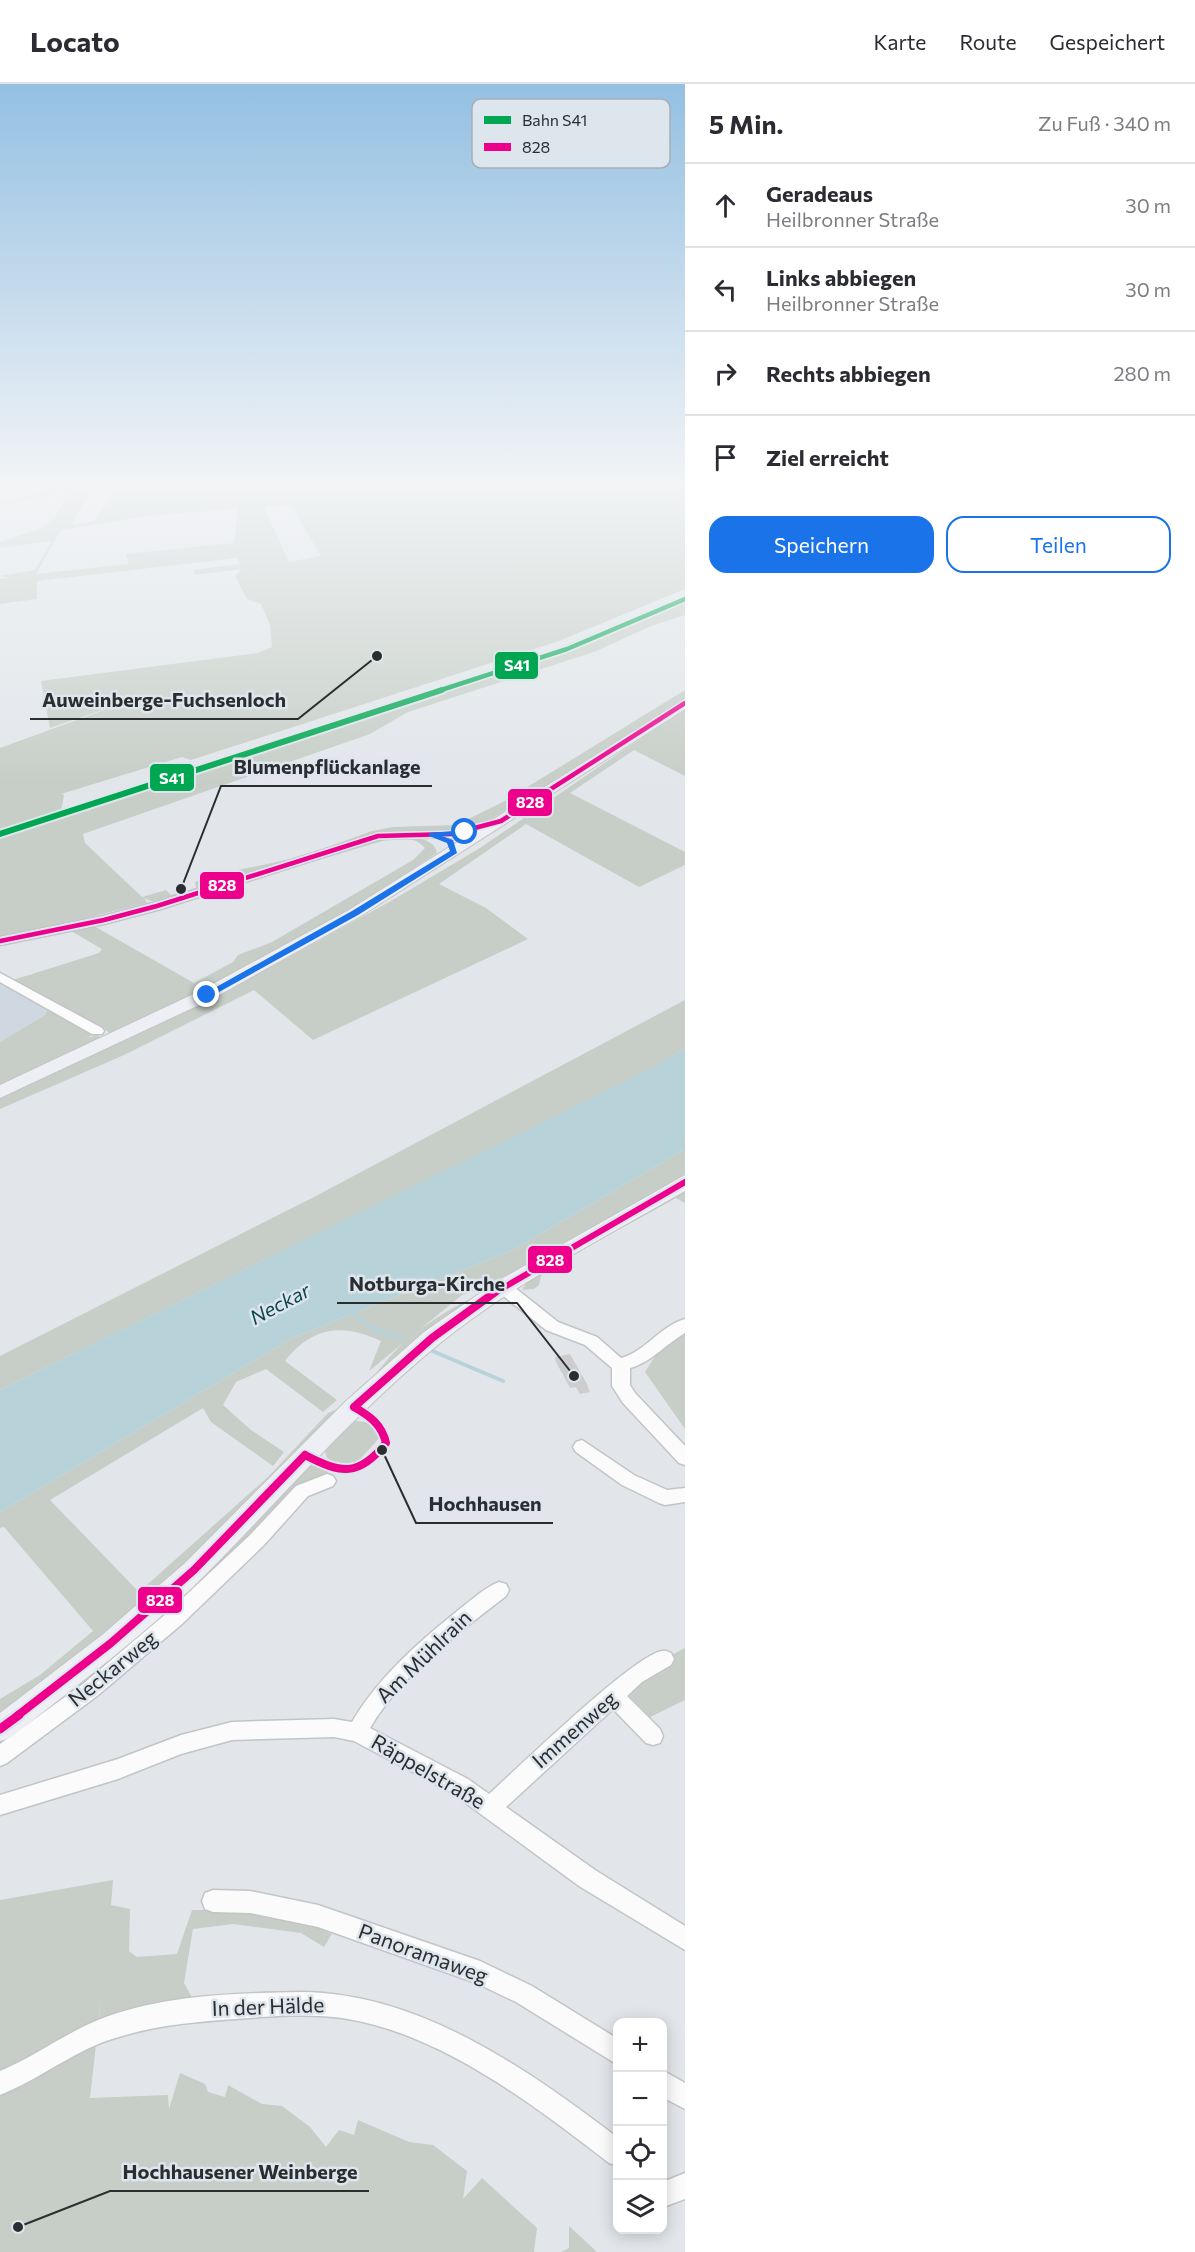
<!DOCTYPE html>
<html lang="de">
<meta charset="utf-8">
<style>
body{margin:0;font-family:Commissioner,sans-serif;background:#f7f7f7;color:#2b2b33}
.controls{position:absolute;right:18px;bottom:18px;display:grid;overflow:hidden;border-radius:12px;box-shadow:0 3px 15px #0003}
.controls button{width:54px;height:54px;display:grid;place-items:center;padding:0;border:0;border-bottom:2px solid #e1e1e2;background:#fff;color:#2b2b33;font:30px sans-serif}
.stop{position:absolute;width:18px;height:18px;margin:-14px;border:4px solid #1a73e8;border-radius:50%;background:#fff}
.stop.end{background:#1a73e8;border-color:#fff;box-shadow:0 2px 6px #0008}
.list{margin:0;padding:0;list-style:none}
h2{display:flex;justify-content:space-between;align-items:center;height:78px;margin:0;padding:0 24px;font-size:26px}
h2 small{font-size:20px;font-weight:400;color:#7c7c81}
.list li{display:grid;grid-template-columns:39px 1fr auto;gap:18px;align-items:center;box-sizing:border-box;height:84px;padding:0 24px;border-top:2px solid #e1e1e2}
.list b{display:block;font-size:22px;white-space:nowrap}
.list p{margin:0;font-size:20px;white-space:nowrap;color:#7c7c81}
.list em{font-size:20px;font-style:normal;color:#7c7c81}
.actions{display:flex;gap:12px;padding:18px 24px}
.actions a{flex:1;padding:14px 0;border:2px solid #1a73e8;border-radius:18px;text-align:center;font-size:21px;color:#1a73e8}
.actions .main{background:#1a73e8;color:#fff}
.icon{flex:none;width:33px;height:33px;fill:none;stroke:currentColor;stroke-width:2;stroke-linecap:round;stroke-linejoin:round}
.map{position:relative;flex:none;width:685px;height:2168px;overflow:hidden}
header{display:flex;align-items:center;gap:36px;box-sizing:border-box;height:84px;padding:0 30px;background:#fff;border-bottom:2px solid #e1e1e2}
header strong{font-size:28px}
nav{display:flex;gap:33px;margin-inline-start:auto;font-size:21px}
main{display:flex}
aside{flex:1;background:#fff}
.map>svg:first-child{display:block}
</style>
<header>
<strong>Locato</strong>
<nav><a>Karte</a><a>Route</a><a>Gespeichert</a></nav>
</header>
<main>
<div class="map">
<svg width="685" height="2168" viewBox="0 0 685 2168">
<rect width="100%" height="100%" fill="#e2e6ea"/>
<path fill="#cfd8e0" d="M685,511V517L563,567L0,752V746L557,564Z
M0,896L51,924L45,931L0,958Z"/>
<path fill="#c6cec7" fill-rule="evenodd" d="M0,397H685V505L559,557L191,676L182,673L61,710L64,711L61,727L0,746V664L126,618L50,644L41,597L258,569L272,563L270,541L261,520L247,515L235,492L242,485L195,491L193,486L240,480L237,474L37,497V515L0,520V495L11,494L0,492L35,486L52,457L0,464V458L42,444L55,434L68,407L0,422V419L63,402L37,399L0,409ZM116,405L94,438L72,440L92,406ZM291,421L321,472L289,478L264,423ZM238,424L234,459L126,470L129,480L36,490L61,446L141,433Z
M685,517V531L651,542L594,568L408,628L370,650L83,750L85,759L142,813L166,806L171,811L196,804L195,798L228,788L291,775L154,818L144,814L147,819L0,855V752L563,567Z
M685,606V615L482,741L444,749L395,747L300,773L372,747L393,743L456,741L503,718Z
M685,624V692L634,666L570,709L685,768V781L639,803L526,740L439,800L486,824L528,855L313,956L254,906L124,971L0,1025V1014L209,917L391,817L480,764Z
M386,753C400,753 434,750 437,769L347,828L200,907L111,950L104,945L106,943L87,954L97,951L104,955L0,1001V958L45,931L50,920L13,896L99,869L102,865L71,847L94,842L194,899L233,878L238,871L272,858L413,776L425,764C416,753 402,754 389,755L168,821Z
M685,916V964L652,985L0,1306V1272L312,1114Z
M685,1065V1091L592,1146L585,1147L489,1201L462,1211L369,1287L381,1257C343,1239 312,1242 285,1277L337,1316L323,1328L266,1285L236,1298L223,1321L251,1346L284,1368L273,1382L211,1338L203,1324L50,1416L139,1508L269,1392L328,1329C359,1318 376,1286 399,1263C419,1244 447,1226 472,1214L306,1372L329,1384L327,1397L302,1407L257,1456L0,1672V1615L40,1591L93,1547L4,1443L0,1444V1428L292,1254L513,1166Z
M685,1102V1119L676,1114L563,1176L541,1192L539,1201L534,1205L522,1206L532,1191Z
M685,1241V1345L645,1288L657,1269Z
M351,1337C365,1337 375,1339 381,1352L354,1382C340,1384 325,1381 325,1364Z
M685,1564V1616L640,1638L615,1613L664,1575Z
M113,1796L111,1821L130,1825L129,1867L137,1873L177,1870L192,1826H255L295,1834L332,1850L324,1863L301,1849L233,1840L193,1845L184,1899L199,1926L98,1949L101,1916L90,2014L168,2011L169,2025L180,1989L205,2000L208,2008L225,2013L228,2001L262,2020L282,2022L310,2043L326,2063L339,2046L354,2051L358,2036L409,2058L433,2061L467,2087L463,2115L482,2094L537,2144L534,2168H0V1816Z
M569,2142L596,2167L595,2168H561L569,2164Z"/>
<path fill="#b7d3d9" d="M685,964V1065L513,1166L292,1254L0,1428V1306L651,985Z"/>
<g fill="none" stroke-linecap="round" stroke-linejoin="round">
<path stroke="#b7d3d9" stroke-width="4" d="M352,1229L375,1246L402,1254
M430,1266L503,1297"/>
</g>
<path fill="#cdcdd0" d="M570,1270L587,1300L590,1308L580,1310L576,1303L570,1304L556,1278L555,1273Z"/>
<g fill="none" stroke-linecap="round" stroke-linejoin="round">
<defs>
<path id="minor" d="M498,735L502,736V740L452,753L379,755L161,825L104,840L0,861V853L103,832L153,819L378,749L452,747Z
M0,889L102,944L104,947L102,950H92L0,898Z
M503,1197L509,1199L558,1238L597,1253L621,1274C645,1268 660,1242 685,1235V1249C666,1260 650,1279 630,1284V1301L635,1309L685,1362V1381L679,1379L623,1319L612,1302V1284L585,1261L546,1246L497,1207L495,1203L497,1199Z
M582,1356L634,1391L667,1406L685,1404V1418L665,1421L659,1419L622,1401L576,1368L573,1363L576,1358Z
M327,1390L333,1392L336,1397L333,1402L308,1412L264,1461L182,1540L97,1612L7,1679L0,1682V1660L83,1600L168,1528L250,1451L296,1402Z
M499,1498L506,1500L509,1506L506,1512C457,1550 402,1590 370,1644L468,1695L489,1710C517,1685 634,1571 662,1567C666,1566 668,1568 671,1569L674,1575L671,1581L642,1598L627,1612L660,1645L663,1652L660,1659L653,1661L646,1659L613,1625L506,1723L595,1786L685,1842V1866L579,1802L452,1709L354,1657L334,1653L232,1656L181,1670L118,1695L0,1731V1711L118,1675L181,1651L232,1638L334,1635L352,1638C379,1592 420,1557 461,1524C473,1515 485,1503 499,1498Z
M213,1806L250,1807L318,1821L480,1877L532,1902L618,1955V1981L516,1918L476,1899L318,1843L250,1829L213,1828L205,1825L202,1817L205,1809Z
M302,1908C420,1909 527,1985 618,2054V2082L609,2079C535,2022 443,1951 348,1935C311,1929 273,1932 235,1935C192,1938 150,1942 109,1956C71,1969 38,1996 0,2011V1987C34,1973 64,1950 98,1936C161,1911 234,1909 302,1908Z
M662,1986L685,1999V2025L662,2013Z
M685,2089V2115L666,2122L662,2120V2094L668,2096Z"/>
<path id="major" d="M685,615V625L361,832L212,915L0,1014V1001L200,907L349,826Z
M685,1091V1107C602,1155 514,1199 439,1260C354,1329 282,1414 204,1492C145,1551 76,1602 10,1654L0,1657V1629L102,1551L185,1479L346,1317L424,1248L496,1198Z"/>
</defs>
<use href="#minor" stroke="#c2c4c7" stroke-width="3"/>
<use href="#major" stroke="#c2c4c6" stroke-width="2"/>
<use href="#minor" fill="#fbfbfc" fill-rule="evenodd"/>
<use href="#major" fill="#edeff4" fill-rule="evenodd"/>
<defs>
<path id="bus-1-far3" d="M0,857L104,836L157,822L378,752L452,750L501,737L685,619"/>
<path id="bus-1-far2" d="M496,1208L685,1098"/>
<path id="bus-1-far1" d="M354,1323L432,1254L498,1206
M305,1371C341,1390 359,1393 386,1359C382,1341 370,1332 354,1323
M17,1632L111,1559L194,1486L305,1371"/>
<path id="bus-1" d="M0,1645L19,1631"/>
</defs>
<use href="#bus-1-far3" stroke="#dee6ed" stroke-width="8"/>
<use href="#bus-1-far2" stroke="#dee6ed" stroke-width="10"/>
<use href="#bus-1-far1" stroke="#dee6ed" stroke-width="12"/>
<use href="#bus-1" stroke="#dee6ed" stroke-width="14"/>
<use href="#bus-1-far3" stroke="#ec008c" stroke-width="4.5"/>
<use href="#bus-1-far2" stroke="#ec008c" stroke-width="6"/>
<use href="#bus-1-far1" stroke="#ec008c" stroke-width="8"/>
<use href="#bus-1" stroke="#ec008c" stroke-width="9"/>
<defs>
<path id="rail-1-far1" d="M438,607L567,565L685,515"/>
<path id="rail-1" d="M0,750L442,606"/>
</defs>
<use href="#rail-1-far1" stroke="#dee6ed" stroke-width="8"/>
<use href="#rail-1" stroke="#dee6ed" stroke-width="10"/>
<use href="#rail-1-far1" stroke="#00a651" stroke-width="4.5"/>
<use href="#rail-1" stroke="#00a651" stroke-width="6"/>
</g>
<linearGradient id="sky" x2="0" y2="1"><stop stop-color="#94c0e2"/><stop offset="0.57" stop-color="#f2f4f6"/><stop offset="1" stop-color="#f2f4f6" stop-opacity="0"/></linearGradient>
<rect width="685" height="700" fill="url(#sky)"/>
<path fill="#1a73e8" d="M465,746L468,750L442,752L453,756L457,769L358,831L210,913L202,911L352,827L450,767L447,759L429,752V749Z"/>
<g text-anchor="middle" stroke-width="5" stroke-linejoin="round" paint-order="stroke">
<g font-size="20" font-style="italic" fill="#0d464f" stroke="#dee6ed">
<text transform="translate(280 1220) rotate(-28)" y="7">Neckar</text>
</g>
<g font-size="21" fill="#2b2e30" stroke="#dee6ed">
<text transform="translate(424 1573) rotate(-44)" y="7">Am Mühlrain</text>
<text transform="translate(113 1585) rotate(-39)" y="7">Neckarweg</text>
<text transform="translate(575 1646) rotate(-41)" y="7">Immenweg</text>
<text transform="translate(428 1688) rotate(30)" y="7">Räppelstraße</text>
<text transform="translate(423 1870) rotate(20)" y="7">Panoramaweg</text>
<text transform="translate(268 1923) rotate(-2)" y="7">In der Hälde</text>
</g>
</g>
<rect x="472" y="15" width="198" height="69" rx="9" fill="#dee6ed" stroke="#a8afb4" stroke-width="1.5"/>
<rect x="484" y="32" width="27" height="8" fill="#00a651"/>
<rect x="484" y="59" width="27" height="8" fill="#ec008c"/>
<g font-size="16" fill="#2b2e30">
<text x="522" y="42">Bahn S41</text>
<text x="522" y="69">828</text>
</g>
<path fill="none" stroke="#2b2e30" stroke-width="2" d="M377 572L298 635H30M181 805L221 702H432M574 1292L517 1219H337M382 1366L416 1439H553M18 2143L110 2107H369"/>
<g fill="#2b2e30" stroke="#dee6ed" stroke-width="2">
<circle cx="377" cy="572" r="6"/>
<circle cx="181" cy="805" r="6"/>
<circle cx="574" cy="1292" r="6"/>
<circle cx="382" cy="1366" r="6"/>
<circle cx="18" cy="2143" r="6"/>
</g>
<g font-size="20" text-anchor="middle" font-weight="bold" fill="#2b2e30" stroke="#dee6ed" stroke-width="5" stroke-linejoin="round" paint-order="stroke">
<text x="164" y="623">Auweinberge-Fuchsenloch</text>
<text x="327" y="690">Blumenpflückanlage</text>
<text x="427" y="1207">Notburga-Kirche</text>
<text x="485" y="1427">Hochhausen</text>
<text x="240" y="2095">Hochhausener Weinberge</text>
</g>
<g stroke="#dee6ed" stroke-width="2">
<rect x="494" y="567" width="45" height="29" rx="6" fill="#00a651"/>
<rect x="149" y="679" width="46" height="29" rx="6" fill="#00a651"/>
<rect x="507" y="704" width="46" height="29" rx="6" fill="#ec008c"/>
<rect x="199" y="787" width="46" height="29" rx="6" fill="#ec008c"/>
<rect x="527" y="1161" width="46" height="29" rx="6" fill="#ec008c"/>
<rect x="137" y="1502" width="46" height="28" rx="6" fill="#ec008c"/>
</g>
<g font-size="16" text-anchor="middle" font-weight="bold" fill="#fff">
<text x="517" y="587">S41</text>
<text x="172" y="700">S41</text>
<text x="530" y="724">828</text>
<text x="222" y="807">828</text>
<text x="550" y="1182">828</text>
<text x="160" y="1522">828</text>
</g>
</svg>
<div class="controls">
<button>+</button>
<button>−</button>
<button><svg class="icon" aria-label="locate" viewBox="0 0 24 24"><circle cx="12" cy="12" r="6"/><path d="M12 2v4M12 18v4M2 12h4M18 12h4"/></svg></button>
<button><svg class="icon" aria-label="layers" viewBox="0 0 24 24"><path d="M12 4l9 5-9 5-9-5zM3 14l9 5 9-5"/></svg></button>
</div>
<div class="stop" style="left:465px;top:748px"></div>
<div class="stop end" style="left:207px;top:911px"></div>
</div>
<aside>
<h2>5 Min.<small>Zu Fuß · 340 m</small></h2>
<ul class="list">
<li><svg class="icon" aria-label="ahead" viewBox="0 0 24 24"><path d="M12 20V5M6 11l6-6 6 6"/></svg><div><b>Geradeaus</b><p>Heilbronner Straße</p></div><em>30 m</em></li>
<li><svg class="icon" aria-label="left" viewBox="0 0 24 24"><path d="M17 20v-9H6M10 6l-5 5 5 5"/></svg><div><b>Links abbiegen</b><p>Heilbronner Straße</p></div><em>30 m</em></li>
<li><svg class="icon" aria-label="right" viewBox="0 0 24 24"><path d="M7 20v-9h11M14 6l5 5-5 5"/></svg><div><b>Rechts abbiegen</b></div><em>280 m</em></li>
<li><svg class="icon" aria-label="arrive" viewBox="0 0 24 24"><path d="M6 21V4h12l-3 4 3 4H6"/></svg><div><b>Ziel erreicht</b></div></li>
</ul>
<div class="actions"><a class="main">Speichern</a><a>Teilen</a></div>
</aside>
</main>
